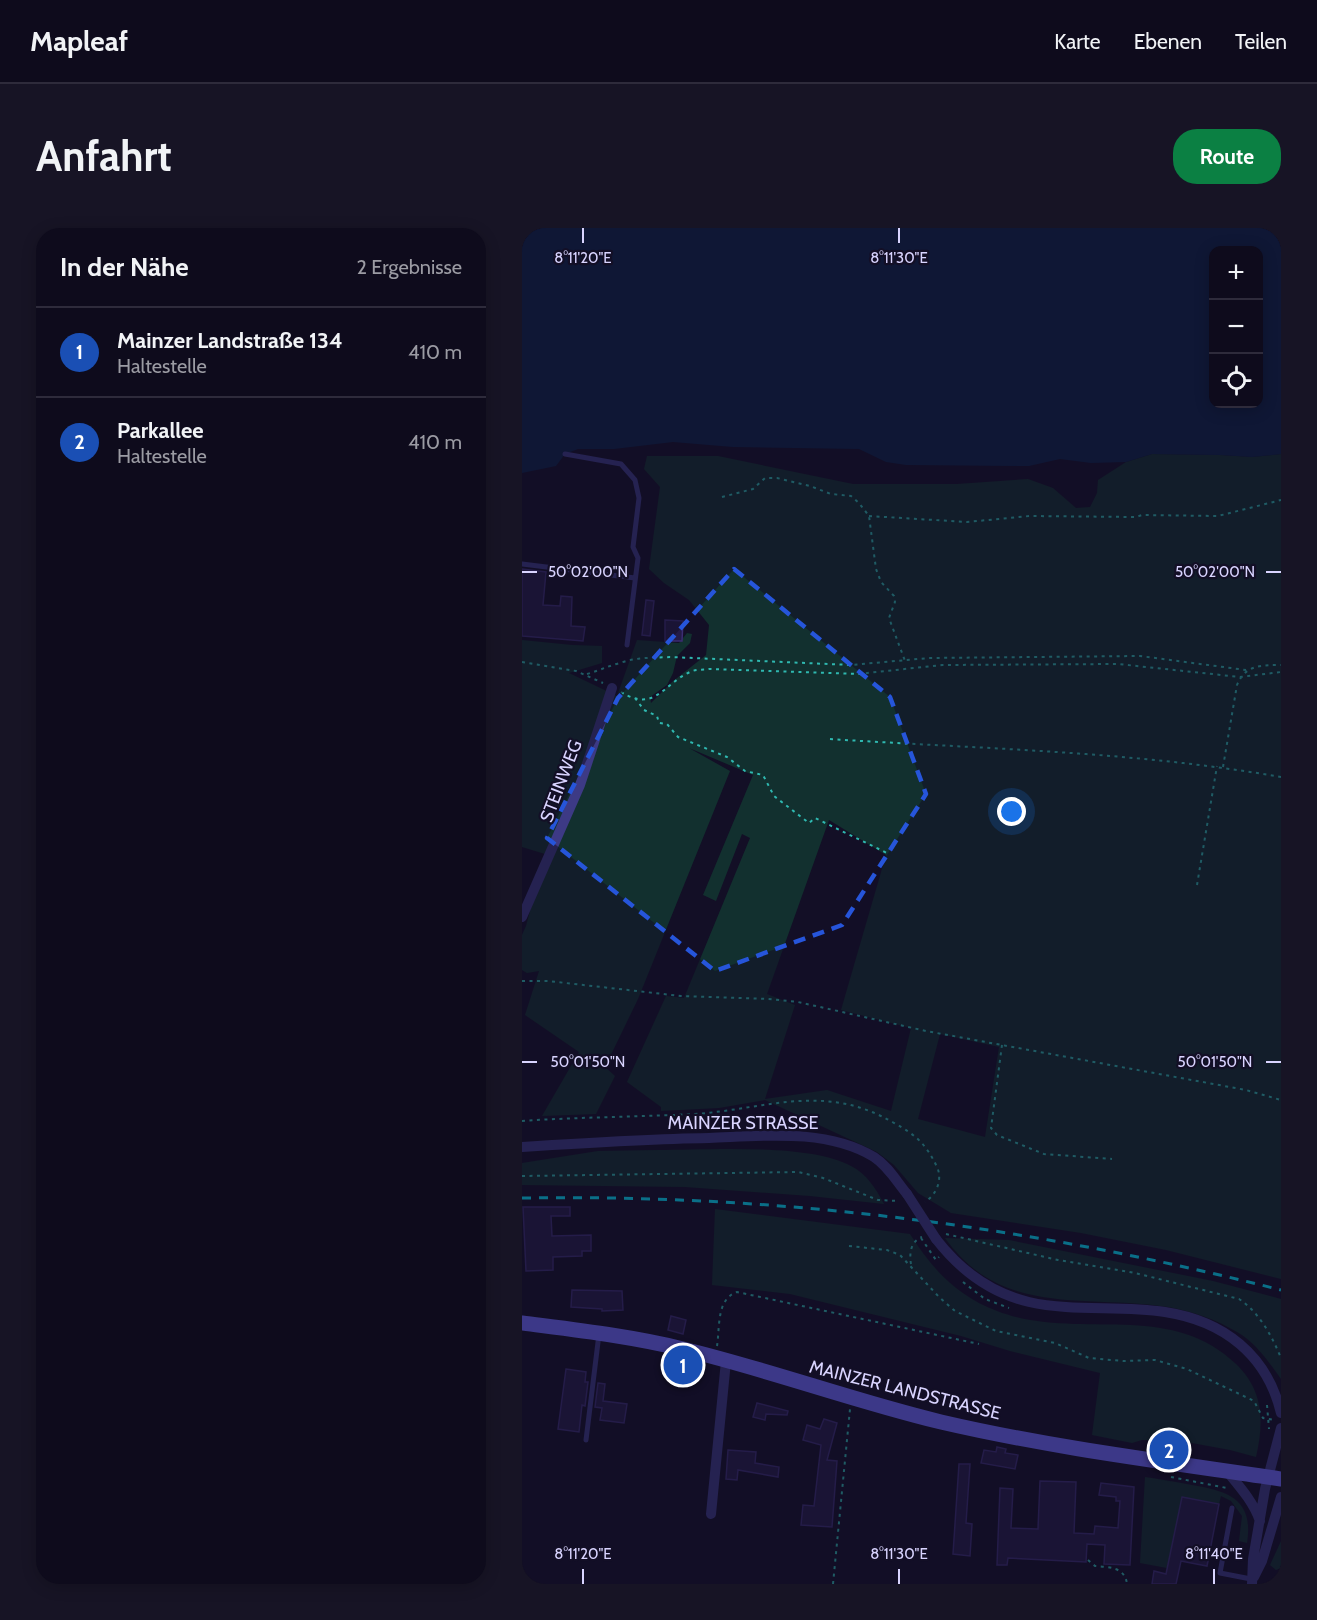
<!DOCTYPE html>
<html lang="de">
<meta charset="utf-8">
<style>
body{margin:0;font-family:Cabin,sans-serif;background:#171425;color:#f1f3f6}
.controls{position:absolute;right:18px;top:18px;display:grid;overflow:hidden;border-radius:12px;box-shadow:0 3px 15px #0003}
.controls button{width:54px;height:54px;display:grid;place-items:center;padding:0;border:0;border-bottom:2px solid #2e2b3b;background:#0e0b1c;color:#f1f3f6;font:30px sans-serif}
.you{position:absolute;left:490px;top:584px;width:21px;height:21px;margin:-15px;border:4px solid #fff;border-radius:50%;background:#1a73e8;box-shadow:0 0 0 9px #1a73e833}
.badge{display:grid;place-items:center;width:39px;height:39px;border-radius:50%;background:#0b8043;color:#fff;font-size:20px;font-weight:700}
.pin{position:absolute;translate:-50% -50%;border:3px solid #fff;box-shadow:0 2px 6px #0006}
.list{margin:0;padding:0;list-style:none}
h2{display:flex;justify-content:space-between;align-items:center;height:78px;margin:0;padding:0 24px;font-size:26px}
h2 small{font-size:20px;font-weight:400;color:#9b9ba3}
.list li{display:grid;grid-template-columns:39px 1fr auto;gap:18px;align-items:center;box-sizing:border-box;height:90px;padding:0 24px;border-top:2px solid #2e2b3b}
.list b{display:block;font-size:22px;white-space:nowrap}
.list p{margin:0;font-size:20px;white-space:nowrap;color:#9b9ba3}
.list em{font-size:20px;font-style:normal;color:#9b9ba3}
.icon{flex:none;width:33px;height:33px;fill:none;stroke:currentColor;stroke-width:2;stroke-linecap:round;stroke-linejoin:round}
.map{position:relative;flex:none;width:759px;height:1356px;overflow:hidden;border-radius:24px}
header{display:flex;align-items:center;gap:36px;box-sizing:border-box;height:84px;padding:0 30px;background:#0e0b1c;border-bottom:2px solid #2e2b3b}
header strong{font-size:28px}
nav{display:flex;gap:33px;margin-inline-start:auto;font-size:21px}
.intro{display:flex;align-items:center;justify-content:space-between;box-sizing:border-box;height:144px;padding:0 36px}
h1{margin:0;font-size:42px}
.button{padding:15px 27px;border-radius:24px;background:#0b8043;color:#fff;font-size:21px;font-weight:700}
main{display:flex;gap:36px;padding:0 36px}
aside{flex:1;background:#0e0b1c;border-radius:24px;box-shadow:0 3px 15px #0003}
.map>svg:first-child{display:block}
</style>
<header>
<strong>Mapleaf</strong>
<nav><a>Karte</a><a>Ebenen</a><a>Teilen</a></nav>
</header>
<div class="intro"><h1>Anfahrt</h1><a class="button">Route</a></div>
<main>
<aside>
<h2>In der Nähe<small>2 Ergebnisse</small></h2>
<ul class="list">
<li><span class="badge" style="background:#1a4fb4">1</span><div><b>Mainzer Landstraße 134</b><p>Haltestelle</p></div><em>410 m</em></li>
<li><span class="badge" style="background:#1a4fb4">2</span><div><b>Parkallee</b><p>Haltestelle</p></div><em>410 m</em></li>
</ul>
</aside>
<div class="map">
<svg width="759" height="1356" viewBox="0 0 759 1356">
<rect width="100%" height="100%" fill="#130f26"/>
<path fill="#12302f" fill-rule="evenodd" d="M630,226L698,227L730,229L759,226V1051L644,1022L559,1005L429,985L396,965L372,937L355,924L243,872L197,880L139,883V879L105,854L144,768L162,770L228,610L220,606L194,673L181,667L231,547L167,520L208,543L116,771L83,839L93,848L74,886L20,888L57,824L3,787L17,743L5,745L0,742V707L4,698L23,626L0,619V412L50,417L80,418V435L47,445L95,468L115,412L157,415L165,405L170,406L168,415L155,428L151,445L145,457L128,469L129,475L150,454L184,427L187,397L167,372L142,355L127,341L138,259L122,241L125,228H196L331,256H435L506,251L531,260L554,280L568,279L575,265L576,252L604,234ZM307,592L364,627L319,782L389,800L369,883L305,862L243,871L273,777L245,766ZM418,806L477,819L463,909L396,891Z
M136,922C186,922 287,915 329,938C345,946 354,961 362,976L288,968L163,959L0,957V935L76,923Z
M193,981L388,1006C410,1041 435,1068 475,1083C555,1114 646,1071 714,1136C742,1163 742,1194 734,1229L708,1222L659,1213L620,1212L610,1215L570,1207L578,1145L488,1123L439,1108L268,1066L190,1057Z
M423,1010L487,1012L691,1053L759,1071V1151C746,1133 734,1115 715,1104C695,1092 670,1083 646,1079C563,1066 480,1090 423,1010Z
M623,1249C639,1251 654,1254 670,1257C706,1263 732,1271 725,1315L717,1313L720,1288L709,1273L699,1268L697,1276L660,1269L676,1318L651,1313L645,1340L618,1335Z
M759,1313V1340L754,1342L748,1337Z"/>
<path fill="#0c2248" fill-rule="evenodd" d="M0,0H759V226L730,229L698,227L630,226L604,234L569,235L538,231L507,238L384,237L364,234L337,221L211,219L151,214L92,221H56L43,226L34,238L0,245ZM692,22H736V176H692Z"/>
<path fill="#241b47" stroke="#3b2d73" stroke-width="1.5" d="M0,341L24,344L21,377L38,378L39,368L50,369L49,398L63,399L61,413L0,408Z
M124,372L132,373L128,408L120,407Z
M143,392L161,393L160,413H143Z
M1,979H48V988H29L30,1008L69,1007V1023H60V1028L31,1029V1042L4,1043Z
M50,1062L100,1063L101,1082L80,1083V1081L49,1079Z
M149,1088L164,1092L161,1106L146,1102Z
M44,1141L64,1144L63,1154H66L63,1178L60,1177L57,1204L36,1201Z
M76,1155L83,1156L81,1173L105,1176L102,1195L78,1192L80,1180L73,1179Z
M235,1175L266,1183L265,1187L244,1186L243,1192L231,1189Z
M302,1191L315,1195L305,1232L315,1233L310,1299L279,1297L281,1277L292,1278L299,1217L281,1212L285,1197L298,1201Z
M475,1219L484,1221L483,1225L496,1227L493,1241L459,1235L462,1222L474,1224Z
M206,1222L234,1224L233,1235L257,1239L256,1249L216,1242L215,1252L204,1251Z
M437,1236H448L444,1295L450,1296L448,1328L431,1326Z
M518,1253L554,1254L552,1305L572,1306L573,1298L596,1300L598,1273H594V1269L577,1267L579,1255L612,1259L608,1337L582,1336L583,1317L565,1316L564,1334L486,1330L485,1337H475L478,1260L491,1261L489,1300L516,1301Z
M660,1269L697,1276L685,1338L659,1333L654,1356H630L632,1343L644,1346Z"/>
<g fill="none" stroke-linecap="round" stroke-linejoin="round">
<path stroke="#2fb8b0" stroke-width="2" stroke-dasharray="3 4.5" stroke-linecap="butt" d="M200,269L231,261L243,250H255L288,258L309,266L329,268L337,275L347,288L354,341L359,354L372,368L373,374L367,390L383,433
M347,288L445,294L508,288L614,289L620,287L696,288L759,272
M0,434L54,443L81,455
M65,446C76,443 86,438 98,435C114,429 131,430 148,429L329,437L407,430L618,428L724,442
M99,464C133,485 141,456 168,444C174,441 181,442 187,441L336,446L420,437L596,436L718,449L759,444
M113,470L122,482L135,488L137,495L145,496L156,509L205,529L223,543L241,547L252,568L287,595L293,590L367,626
M308,511C459,521 610,523 759,549
M701,539L715,457C723,437 739,437 759,437
M675,657L695,538
M0,753H26L159,768L246,771L276,774L404,803L724,862L759,872
M480,817L469,900L475,907L522,926L590,931
M0,893C57,889 115,889 173,886C245,881 303,854 372,895C394,907 404,916 415,939C421,952 414,967 403,974
M0,948L276,944L301,950L356,972L376,973
M424,1006L536,1032L613,1045L717,1071C737,1084 750,1108 759,1130
M399,1010L414,1032L417,1029
M327,1018L365,1022L378,1027L417,1069L433,1083L474,1103L533,1115L567,1130L601,1133L633,1132L665,1141L732,1173L741,1190L753,1192
M389,1036C387,1025 389,1013 400,1009
M441,1054L463,1071L487,1080
M195,1118C198,1100 194,1071 215,1064L457,1116
M745,1177L747,1201
M649,1249L705,1260
M566,1332L573,1338C587,1339 603,1339 605,1356
M311,1356L328,1181"/>
<path stroke="#3d3a85" stroke-width="5" d="M43,226L99,236L113,252L117,270L111,319L116,330L105,417
M0,336L113,350
M64,1212L77,1106
M710,1280L698,1345L729,1351"/>
<path stroke="#3d3a85" stroke-width="10" d="M0,689L58,557L90,460
M0,919C62,915 124,911 187,910C240,908 304,900 352,929C366,938 375,954 385,966
M414,1011C438,1042 469,1065 507,1074C551,1084 598,1077 643,1084C702,1093 745,1127 759,1185
M704,1242C717,1258 731,1273 738,1293
M189,1286L204,1133
M732,1349L740,1333L759,1269
M730,1356L731,1331L743,1261L759,1200"/>
<path stroke="#6f6bff" stroke-width="15" d="M0,1095C54,1102 108,1108 161,1121C248,1142 332,1173 419,1194C531,1220 645,1234 759,1251"/>
<path stroke="#00e5ff" stroke-width="3" stroke-dasharray="9 8" stroke-linecap="butt" d="M0,970C261,966 507,998 759,1062"/>
<path stroke="#3d3a85" stroke-width="10" d="M385,966L414,1011"/>
</g>
<path d="M0 0H759V1356H0ZM212,341L368,469L404,566L320,697L193,743L25,610L96,470Z" fill="#130f26" fill-opacity=".55" fill-rule="evenodd"/>
<path fill="none" stroke="#2655da" stroke-width="4.5" stroke-dasharray="12 8" stroke-linejoin="round" d="M212,341L368,469L404,566L320,697L193,743L25,610L96,470Z"/>
<path fill="none" stroke="#d9d4ff" stroke-width="2" d="M61,0V15M377,0V15M0,344H15M744,344H759M0,834H15M744,834H759M61,1341V1356M377,1341V1356M692,1341V1356"/>
<g text-anchor="middle" stroke-width="4.5" stroke-linejoin="round" paint-order="stroke">
<g font-size="18" fill="#d9d4ff" stroke="#130f26">
<text transform="translate(39 553) rotate(-69)" y="6">STEINWEG</text>
<text x="221" y="901">MAINZER STRASSE</text>
<text transform="translate(383 1162) rotate(14)" y="6">MAINZER LANDSTRASSE</text>
</g>
</g>
<g font-size="15" text-anchor="middle" fill="#d9d4ff" stroke="#130f26" stroke-width="4.5" stroke-linejoin="round" paint-order="stroke">
<text x="61" y="35">8°11'20"E</text>
<text x="377" y="35">8°11'30"E</text>
<text x="66" y="349">50°02'00"N</text>
<text x="693" y="349">50°02'00"N</text>
<text x="66" y="839">50°01'50"N</text>
<text x="693" y="839">50°01'50"N</text>
<text x="61" y="1331">8°11'20"E</text>
<text x="377" y="1331">8°11'30"E</text>
<text x="692" y="1331">8°11'40"E</text>
</g>
</svg>
<div class="controls">
<button>+</button>
<button>−</button>
<button><svg class="icon" aria-label="locate" viewBox="0 0 24 24"><circle cx="12" cy="12" r="6"/><path d="M12 2v4M12 18v4M2 12h4M18 12h4"/></svg></button>
</div>
<div class="you"></div>
<div class="pin badge" style="left:161px;top:1137px;background:#1a4fb4">1</div>
<div class="pin badge" style="left:647px;top:1222px;background:#1a4fb4">2</div>
</div>
</main>
